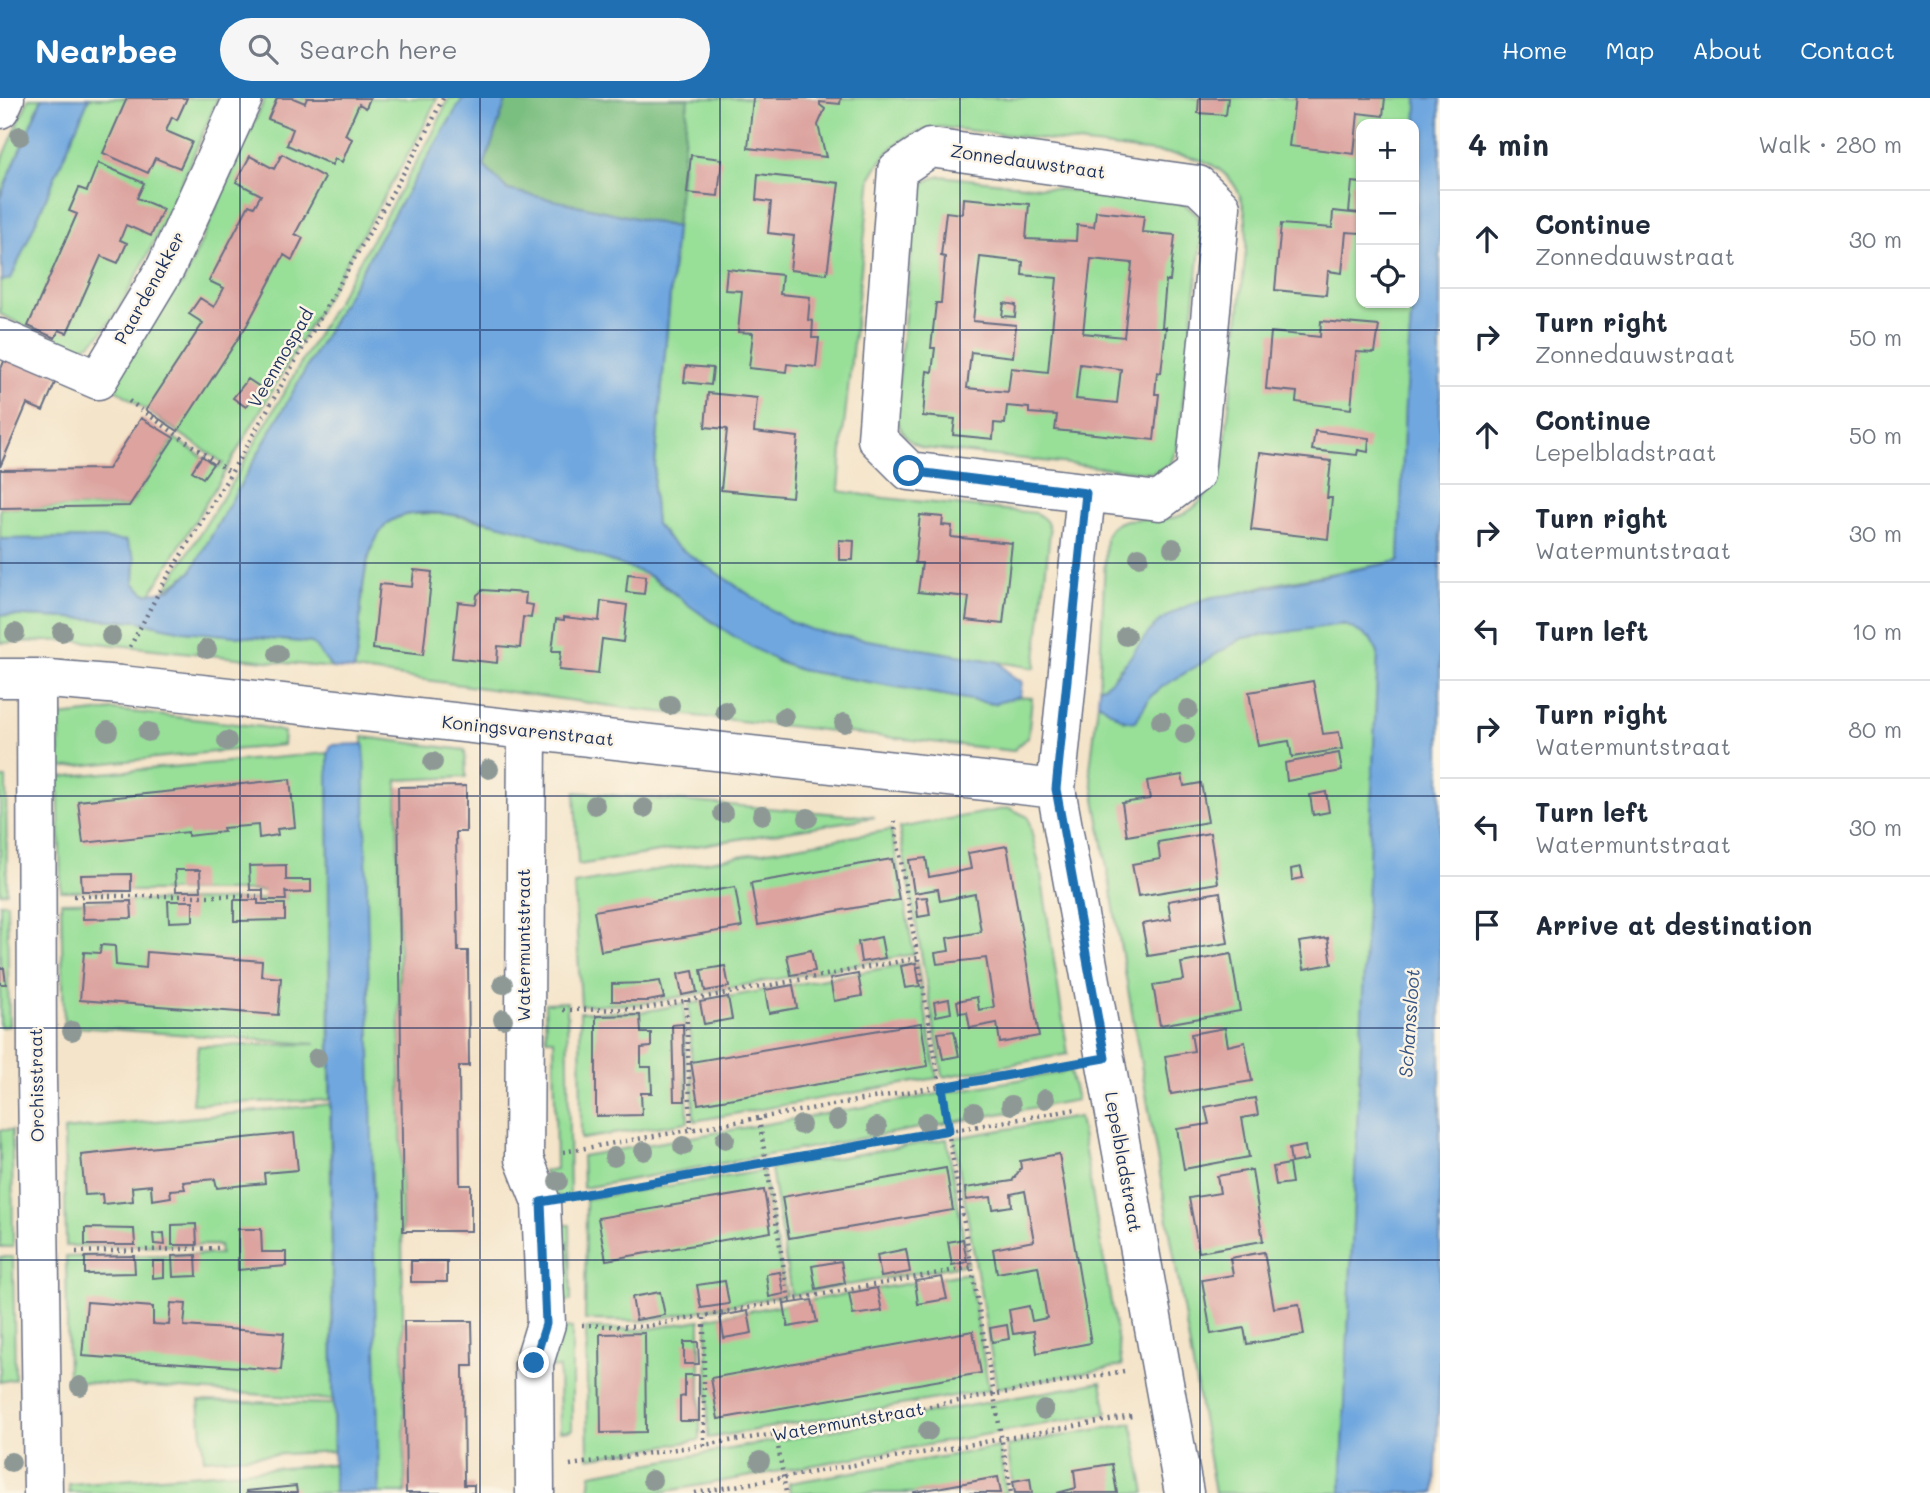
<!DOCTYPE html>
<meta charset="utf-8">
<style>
body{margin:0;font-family:Mali,sans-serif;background:#f6f6f7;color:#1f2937}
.controls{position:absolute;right:21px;top:21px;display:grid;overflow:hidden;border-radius:14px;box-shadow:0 2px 5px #0004}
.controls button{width:63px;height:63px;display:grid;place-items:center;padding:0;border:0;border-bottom:2px solid #e0e1e3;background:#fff;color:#1f2937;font:35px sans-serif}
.stop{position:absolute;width:21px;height:21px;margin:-16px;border:5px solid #1f6fb2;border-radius:50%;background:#fff}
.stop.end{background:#1f6fb2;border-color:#fff;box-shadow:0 2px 7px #0008}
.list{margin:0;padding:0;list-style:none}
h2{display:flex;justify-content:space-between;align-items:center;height:91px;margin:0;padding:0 28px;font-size:30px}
h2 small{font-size:23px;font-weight:400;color:#747a83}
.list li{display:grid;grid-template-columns:46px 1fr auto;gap:21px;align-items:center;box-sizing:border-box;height:98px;padding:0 28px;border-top:2px solid #e0e1e3}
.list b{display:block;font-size:26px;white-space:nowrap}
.list p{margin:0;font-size:23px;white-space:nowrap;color:#747a83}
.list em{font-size:23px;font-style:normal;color:#747a83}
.icon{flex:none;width:38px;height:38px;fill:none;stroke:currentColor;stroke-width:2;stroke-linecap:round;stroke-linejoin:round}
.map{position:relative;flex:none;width:1440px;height:1395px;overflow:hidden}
header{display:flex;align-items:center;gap:42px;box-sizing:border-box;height:98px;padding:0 35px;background:#1f6fb2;color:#fff}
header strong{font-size:33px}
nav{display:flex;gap:38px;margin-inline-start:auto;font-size:24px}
.search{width:490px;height:63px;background:#f6f6f7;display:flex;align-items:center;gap:18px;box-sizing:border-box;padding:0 24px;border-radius:38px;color:#747a83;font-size:26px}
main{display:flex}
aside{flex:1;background:#fff}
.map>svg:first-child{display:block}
</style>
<header>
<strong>Nearbee</strong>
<div class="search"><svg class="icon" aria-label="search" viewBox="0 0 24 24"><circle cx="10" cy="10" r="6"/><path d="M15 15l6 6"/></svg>Search here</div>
<nav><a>Home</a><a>Map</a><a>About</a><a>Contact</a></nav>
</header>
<main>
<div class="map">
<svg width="1440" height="1395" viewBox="0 0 1440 1395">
<rect width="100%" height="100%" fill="#fcf5e5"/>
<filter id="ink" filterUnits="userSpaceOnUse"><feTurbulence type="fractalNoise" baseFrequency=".0143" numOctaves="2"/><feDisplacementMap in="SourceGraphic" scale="14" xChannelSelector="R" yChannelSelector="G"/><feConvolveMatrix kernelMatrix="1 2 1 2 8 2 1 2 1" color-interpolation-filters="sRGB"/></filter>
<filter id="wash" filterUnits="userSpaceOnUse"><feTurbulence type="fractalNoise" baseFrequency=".00686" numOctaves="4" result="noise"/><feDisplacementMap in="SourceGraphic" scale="28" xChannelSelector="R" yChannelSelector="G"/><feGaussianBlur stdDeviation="1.57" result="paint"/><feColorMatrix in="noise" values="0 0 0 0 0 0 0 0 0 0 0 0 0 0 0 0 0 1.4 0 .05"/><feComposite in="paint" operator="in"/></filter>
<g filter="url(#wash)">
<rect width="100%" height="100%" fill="#f4e4c9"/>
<path fill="#98df98" stroke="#5a877b" stroke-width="2" d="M29,0H42L0,99V67Z
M89,0H218C200,41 120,238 85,248C67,253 18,224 0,216V182L11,181Z
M265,0H437L422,32L368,127L226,372L151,495L146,496L134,485L135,460L126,443L98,440L0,441V410L129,408L174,340L219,370L223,365L104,283L172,184L182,187Z
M449,0H463L384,133L191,474L165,492L236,378L432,37Z
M688,0H1417L1414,138V26H1361V205H1412L1405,305L1399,463L1263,488L1233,497L1211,499L1186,510L1119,571L1111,583L1099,590L1106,438C1118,409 1158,429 1184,416C1205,405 1213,385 1223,365L1246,152C1249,117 1244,82 1208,65C1200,61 1190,59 1181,57L939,29C903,36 888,48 871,79L843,337L839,393L884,400L1036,415C1044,420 1049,424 1050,434L1035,570L837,537L812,532L790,524L672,445L656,426L653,390Z
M940,78L1183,105L1197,117L1202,134L1178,347L1170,367L1152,375L923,350C905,343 902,335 895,317L917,99L926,83Z
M411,416H446L508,428L568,447L646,476L719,528L778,564L800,572L993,606L1014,599L1032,600L1028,639L1013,653L632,611L354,572C363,533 357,454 386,427C393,420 402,418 411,416Z
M0,517L137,523L184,533L313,545L332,570L70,542L0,545Z
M1332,526C1353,526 1371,535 1378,555L1341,1395H1215L1090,671L1098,605L1107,609L1124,623C1138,612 1148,600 1162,589L1243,540Z
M114,612L263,629L284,634L283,647L59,670L60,618Z
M363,639L465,652L466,679L397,682L405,1395H379Z
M328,655L330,1002L192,1006L198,948L316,946L64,928L61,804L286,801L285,793H61L58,679Z
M0,680H6L7,794L0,795Z
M575,694L609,697L875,719L578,767Z
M1009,710L1028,719L1041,775L1068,956L943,979L899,730Z
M891,732L914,856L640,906L581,907L574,786Z
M0,805H7L9,928L0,929Z
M917,864L937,980L694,1023L689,906Z
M567,904L570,1100L551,1098L544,1073L556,1071L554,941H546L545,905Z
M684,906L688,1024L581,1041L580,914H642Z
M1070,973L1077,1002L583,1090L582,1058Z
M330,1006L333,1302L68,1283L66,1159L220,1156L219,1147L66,1148L64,1032Z
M1079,1019L1122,1268L997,1290L954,1040Z
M0,1032H12L13,1149H0Z
M947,1041L968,1166L791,1197L771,1071Z
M763,1073L786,1197L644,1223L585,1222L586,1101Z
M559,1127H570L571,1203H560Z
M0,1159H13L15,1281L0,1284Z
M969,1175L989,1292L708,1340L707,1220Z
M700,1222V1342L588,1360L586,1230L644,1232Z
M572,1230V1332L560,1333L559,1270H546L560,1231Z
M1101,1284L1107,1315L656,1395H589L591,1376Z
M199,1303L333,1306L334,1353L204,1361Z
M1132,1325L1145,1395H1014L1007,1348Z
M999,1349L1006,1395H790L789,1385Z
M334,1366V1395H69V1386Z"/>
<path fill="#7abe80" stroke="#4a766f" stroke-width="2" d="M507,0H688L676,129L508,92L484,68Z"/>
<path fill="#70a7df" stroke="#466b9e" stroke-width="2" d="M42,0H89L11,181L2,183L0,99Z
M463,0H507L484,68L508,92L676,129L653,390L656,426L672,445L790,524L812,532L837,537L999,564L1015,581L1022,583L1020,598L994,606L800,572C760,557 724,533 690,508C676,497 663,484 647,477C635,471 620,467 607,462C566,447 417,388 384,429C354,466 365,527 354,572L332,570L312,545L183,533L137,523L0,517V441L98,440L126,443L135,460L134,485L146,496L169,492L191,474L384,133Z
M1417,0H1440V1272L1435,1395H1341L1378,555L1370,540L1344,526L1243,540L1162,589L1150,599L1136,623C1122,626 1110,611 1098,605L1099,590C1119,584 1141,537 1160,523C1174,513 1198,502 1214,499C1221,497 1228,498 1235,496C1290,484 1345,474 1399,463L1405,305L1412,205H1414Z
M364,646L379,1395H334L328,655L331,647Z"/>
<g id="blocks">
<path fill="#dca39f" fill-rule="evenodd" d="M127,0H187L177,22L172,19L166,33L192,44L180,70L155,60L148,75L103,55Z
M277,0H293L305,5L307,0H370L366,10L359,6L345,37L352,41L342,64L335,61L332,67L287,47L293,31L268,21Z
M753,0H841L840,6L820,4V7L825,11L818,27L826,59L748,50Z
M1199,0H1228L1226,17L1198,15Z
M1295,0H1385L1383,18L1358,15L1354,56L1289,48Z
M282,56L325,80L295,136L303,140L292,162L284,157L247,227L178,333L146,312L203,225L189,216L200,200L214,209L224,190L209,183L249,107L254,109L261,97L236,84L250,58L274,71Z
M691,57L722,61L718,98L687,95Z
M98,65L144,85L137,100L163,111L151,138L126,127L120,142L127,145L118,165L101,158L67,235L59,232L55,240L28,228L77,116L69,113L79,90L87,93Z
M758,76L839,85L827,176L790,172L794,138L768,135L771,104L756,102Z
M1352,84L1361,85V115L1349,114Z
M963,100L1029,106L1026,141L1076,143L1077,127L1094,129L1096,113L1144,118L1142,134L1175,137L1170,183H1166L1162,229H1166L1161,275L1157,274L1155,296H1159L1154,342L1055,332L1057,317L1029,315V310L1007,308L1005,326L994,325L993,341L953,337L955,321L923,318L927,273L932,274L935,250H931L936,205H941L945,159L941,158L946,114L962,116ZM980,159L1023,164L1022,177L1057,180L1048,274L1011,270L1008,294L967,290L971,254L1013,259L1016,227L973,223ZM1091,161L1132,165L1124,239L1083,235ZM1080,266L1121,271L1117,305L1076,301Z
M1333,113L1361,116V135L1346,134L1342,175L1328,173L1326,197L1275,192L1281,126L1332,130Z
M727,171L782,177L780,196L810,199L808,222L813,223L812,240H819L816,269L787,266L786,274L749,270L753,235L738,234L742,193L725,192Z
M1004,205L1016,207L1015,219L1002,218Z
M1321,223L1379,228L1375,255L1356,254L1351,311L1296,304L1297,294L1266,291L1271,234L1320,239Z
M7,256L58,278L43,313L27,306L0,369V273Z
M686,268L713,270L711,287L684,284Z
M248,281L260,289L246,309L233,300Z
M708,295L757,300L754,334L798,339L792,399L721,392L727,331L705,329Z
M141,320L174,340L129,408L0,410V372L108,371Z
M1315,333L1369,340L1368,354L1358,352L1357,357L1312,352Z
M1260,355L1331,363L1327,400H1332L1328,441L1251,432Z
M202,358L213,366L203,380L192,373Z
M920,417L943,419L942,427L952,428L951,439L1012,445L1003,526L966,522L969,499L918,494L922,465H915Z
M839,442L854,443L853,462H839Z
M414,472L432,474L423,557L373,551L380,486L412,489Z
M628,476L646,478L644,496L626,494Z
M483,492L526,495L525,506L533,507L531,520L523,519L520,550L498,548L497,565L452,560L458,504L476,506L477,497Z
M601,503L627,507L623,544L602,541L598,576L559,572L561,553H552L556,521L564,522V519L599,523Z
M1313,583L1323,636L1339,634L1342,651L1292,659L1289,643L1258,648L1249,594Z
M1339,655L1342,673L1287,683L1285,665Z
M1182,677L1184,688L1201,685L1208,724L1127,738L1122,705L1150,701L1147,683Z
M290,681L295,729L277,731L278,737L259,740L258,727L223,730L224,734L188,738V734L83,745L78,703Z
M466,688V734H456L458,853H468L469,968H459L460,1087H471V1133H403L398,689Z
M1326,694L1329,714L1313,717L1310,697Z
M1210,735L1218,785L1138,798L1132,766L1160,761L1158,744Z
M1007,748L1039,938L1000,945L997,925L970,930L967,914L959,915L957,903L977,899L979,912L994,909L986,860L937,866L935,855L949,853L947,840L981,834L975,796L940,803L938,791L914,795L909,762L926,760L929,779L971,771L968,755Z
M892,761L899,802L758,827L751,785Z
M286,767V782H311V794L287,795L285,792L286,802H263V792H250L249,768Z
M1301,769L1303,780L1292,782L1291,771Z
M175,772H200L201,793H176Z
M131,776V793H82L81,777Z
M735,789L742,829L601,853L594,813Z
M1220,794L1228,845L1148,858L1142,826L1171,821L1168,803Z
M927,799L930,817L918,819L916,800Z
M234,802H258V806H285V822L234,823Z
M131,803L132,820L83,821L82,804Z
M168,803H193V823L169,824Z
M881,839L885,860L861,864L858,844Z
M1328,840L1332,866L1304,871L1299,844Z
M101,847L115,848L116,867L146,870L147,854L262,863L261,878L281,880L278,917L80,902L84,854L100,855Z
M811,852L815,873L791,877L787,857Z
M1231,856L1240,913L1160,927L1153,887L1184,882L1181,865Z
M916,865L920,888L905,890L901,868Z
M725,868L729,889L705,893L701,872Z
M0,870H4L6,886H0Z
M693,873L697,894L682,897L678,876Z
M858,876L862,898L834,903L830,881Z
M660,883L664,900L648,903H612V886L645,885Z
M793,887L797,910L769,915L765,892Z
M728,899L732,921L704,926L700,904Z
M949,901L951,915L936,918L934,904Z
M640,917L641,935H651V949L641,950V969H651L652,995H641L642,1017L596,1018V918Z
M921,925L928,968L698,1006L691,964Z
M683,926L685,1003H674L672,927Z
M1225,930L1228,948L1245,944L1252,983L1171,996L1165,958L1194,953L1191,936Z
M954,933L959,958L943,961L938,935Z
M1255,1000L1258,1017L1242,1020L1249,1059L1184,1071L1177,1031L1209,1026L1205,1009Z
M294,1035L298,1072L264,1075L265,1085L217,1090L215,1081L183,1084L185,1091L170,1092L171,1099L152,1102L151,1087L132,1089L133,1103L103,1106L102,1096L85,1097L81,1057Z
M1305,1048L1307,1062L1291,1065L1289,1051Z
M1059,1056L1091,1245L1037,1255L1034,1233L1013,1236L1009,1212L1029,1208L1032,1223L1047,1220L1038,1168L997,1175L993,1151L1034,1143L1025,1093L1011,1096L1012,1108L993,1111L991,1099L966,1102L965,1090L1012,1083L1021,1070L1020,1063Z
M1289,1066L1292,1085L1276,1087L1273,1069Z
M946,1070L953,1112L789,1140L782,1099Z
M1252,1072L1263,1143L1199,1154L1189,1100L1220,1095L1217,1078Z
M764,1092L771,1134L606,1162L598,1120Z
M196,1126L197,1147H172V1127Z
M85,1130L134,1131L135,1147H85Z
M238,1131H261L262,1154H286V1168L238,1172Z
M164,1135L165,1147L154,1146L153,1136Z
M963,1141L967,1164L952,1167L948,1144Z
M906,1151L910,1174L881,1179L877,1157Z
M1264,1154L1274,1210L1299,1206L1304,1237L1247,1246L1244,1230L1211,1236L1202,1182L1233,1177L1230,1160Z
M196,1157L197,1178L173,1179L172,1158Z
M134,1158L135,1175L85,1176V1159Z
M153,1163H164V1179L153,1180Z
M411,1163H447V1184H411Z
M841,1163L845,1185L816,1191L812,1168Z
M780,1174L784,1196L769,1199L766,1176Z
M942,1179L947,1201L918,1206L915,1183Z
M725,1183L729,1206L701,1210L697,1187Z
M877,1190L882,1213L853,1217L849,1195Z
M660,1194L665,1217L636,1222L632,1199Z
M812,1202L817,1224L788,1229L784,1206Z
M87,1204L153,1209V1226L169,1227L171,1205L186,1206L184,1228L284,1235L281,1272L82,1258Z
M748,1213L752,1235L724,1240L720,1218Z
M404,1223H472L473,1268H463L464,1387H474V1395H406Z
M1007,1227L1009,1241L992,1244L990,1230Z
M973,1233L981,1275L718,1321L711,1280Z
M645,1235L646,1334L601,1335L600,1236Z
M684,1244H698L699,1266H684Z
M685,1277H699V1323H680V1299L685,1298Z
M1112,1366L1117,1395H1057L1076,1390L1074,1372Z
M998,1379L1001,1395H914V1394Z
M1030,1380L1032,1395H1015L1013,1383Z
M296,1388L297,1395H246V1393Z"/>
</g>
</g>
<g filter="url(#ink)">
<use href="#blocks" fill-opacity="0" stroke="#676e83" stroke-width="2"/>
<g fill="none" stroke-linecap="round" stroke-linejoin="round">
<defs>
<path id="minor" d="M0,11L5,0
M930,50L1198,87L1221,109L1195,376L1159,403L909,373L877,341L897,72Z
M0,240L98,282L166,169L243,0
M1086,395L1056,691L1184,1395
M0,580H36L121,587L1056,691
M36,580L37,978L43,1395
M527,633L524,1061L541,1104L546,1226L534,1265L535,1395"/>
</defs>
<use href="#minor" stroke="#676e83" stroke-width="41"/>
<path stroke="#676e83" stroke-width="4.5" stroke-dasharray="2 5" stroke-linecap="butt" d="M129,303L231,375
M130,549L161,490L231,375L427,34L443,0
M894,723L1011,1395
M74,798H257
M686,902L691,1032
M563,912L641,911L918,860
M759,1021L789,1202
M563,1054L1068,966
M576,1098L1077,1011
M76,1154L219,1150
M582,1227L642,1229L972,1169
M776,1336L786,1395
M704,1348V1217
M570,1367L776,1336L1124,1273
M695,1395L1132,1318"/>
<use href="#minor" stroke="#fff" stroke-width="38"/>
</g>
<g fill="#8e9996">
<circle cx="20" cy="38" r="10"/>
<circle cx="1173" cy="450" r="10"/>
<circle cx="1139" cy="459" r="10"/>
<circle cx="62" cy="534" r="10"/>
<circle cx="15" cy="535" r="10"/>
<circle cx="111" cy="538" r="10"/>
<circle cx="1126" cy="538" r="10"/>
<circle cx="207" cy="551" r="10"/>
<circle cx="278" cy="556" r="10"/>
<circle cx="670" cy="607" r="10"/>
<circle cx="1188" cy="611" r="10"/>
<circle cx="725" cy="613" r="10"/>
<circle cx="784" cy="619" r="10"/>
<circle cx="1161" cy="623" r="10"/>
<circle cx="844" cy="625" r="10"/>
<circle cx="108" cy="633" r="10"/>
<circle cx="148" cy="634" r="10"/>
<circle cx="1185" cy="636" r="10"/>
<circle cx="227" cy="643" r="10"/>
<circle cx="433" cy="664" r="10"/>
<circle cx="489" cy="671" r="10"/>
<circle cx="595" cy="707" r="10"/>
<circle cx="644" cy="710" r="10"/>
<circle cx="723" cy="715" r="10"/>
<circle cx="762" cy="717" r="10"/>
<circle cx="808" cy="720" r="10"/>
<circle cx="503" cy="886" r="10"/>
<circle cx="503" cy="921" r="10"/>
<circle cx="72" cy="933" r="10"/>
<circle cx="317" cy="960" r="10"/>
<circle cx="1045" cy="1001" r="10"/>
<circle cx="1011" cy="1007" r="10"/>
<circle cx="974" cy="1014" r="10"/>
<circle cx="837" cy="1022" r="10"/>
<circle cx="926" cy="1024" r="10"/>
<circle cx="801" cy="1027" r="10"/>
<circle cx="877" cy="1029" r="10"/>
<circle cx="725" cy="1041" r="10"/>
<circle cx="683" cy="1048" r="10"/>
<circle cx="644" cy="1053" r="10"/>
<circle cx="614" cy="1059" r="10"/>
<circle cx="558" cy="1083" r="10"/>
<circle cx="80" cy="1288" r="10"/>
<circle cx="1044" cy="1312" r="10"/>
<circle cx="928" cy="1333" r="10"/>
<circle cx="760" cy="1363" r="10"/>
<circle cx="11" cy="1364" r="10"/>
<circle cx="652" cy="1382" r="10"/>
</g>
</g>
<g fill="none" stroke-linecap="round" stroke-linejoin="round" filter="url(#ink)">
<path stroke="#1f6fb2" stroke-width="9" d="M534,1265L546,1226L541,1104L949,1032L942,989L1105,960L1056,691L1086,395L909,373"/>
</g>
<path fill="none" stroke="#1b2f5e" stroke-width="2" stroke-opacity="0.55" d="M240,0V1395M480,0V1395M720,0V1395M960,0V1395M1200,0V1395M0,232H1440M0,465H1440M0,698H1440M0,930H1440M0,1162H1440"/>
<g text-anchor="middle" stroke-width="5" stroke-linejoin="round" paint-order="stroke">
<g font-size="18" fill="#1b2f5e" stroke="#fcf5e5">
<text transform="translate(1028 64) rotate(8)" y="6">Zonnedauwstraat</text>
<text transform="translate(150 190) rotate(-61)" y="6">Paardenakker</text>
<text transform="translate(281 260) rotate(-60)" y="6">Veenmospad</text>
<text transform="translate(528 633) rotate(6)" y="6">Koningsvarenstraat</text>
<text transform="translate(524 847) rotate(-90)" y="6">Watermuntstraat</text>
<text transform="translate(37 987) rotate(-91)" y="6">Orchisstraat</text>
<text transform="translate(1123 1064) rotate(80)" y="6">Lepelbladstraat</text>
<text transform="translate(848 1324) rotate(-10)" y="6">Watermuntstraat</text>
</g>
<g font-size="19" font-style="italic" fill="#355385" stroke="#fcf5e5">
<text transform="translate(1409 925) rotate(-86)" y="7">Schanssloot</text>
</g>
</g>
</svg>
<div class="controls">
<button>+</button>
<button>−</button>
<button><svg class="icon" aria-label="locate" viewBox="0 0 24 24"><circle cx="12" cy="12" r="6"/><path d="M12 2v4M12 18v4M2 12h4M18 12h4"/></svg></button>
</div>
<div class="stop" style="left:909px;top:373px"></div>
<div class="stop end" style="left:534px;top:1265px"></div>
</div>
<aside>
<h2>4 min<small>Walk · 280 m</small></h2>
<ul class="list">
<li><svg class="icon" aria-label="ahead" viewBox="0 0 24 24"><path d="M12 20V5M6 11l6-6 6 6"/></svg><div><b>Continue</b><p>Zonnedauwstraat</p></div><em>30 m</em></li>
<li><svg class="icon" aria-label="right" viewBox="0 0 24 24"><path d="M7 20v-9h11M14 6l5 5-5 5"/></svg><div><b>Turn right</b><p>Zonnedauwstraat</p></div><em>50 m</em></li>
<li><svg class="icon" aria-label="ahead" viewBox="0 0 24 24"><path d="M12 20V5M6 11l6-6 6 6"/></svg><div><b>Continue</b><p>Lepelbladstraat</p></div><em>50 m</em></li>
<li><svg class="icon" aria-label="right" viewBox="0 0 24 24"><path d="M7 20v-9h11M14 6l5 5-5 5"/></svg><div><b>Turn right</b><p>Watermuntstraat</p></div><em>30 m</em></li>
<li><svg class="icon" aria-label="left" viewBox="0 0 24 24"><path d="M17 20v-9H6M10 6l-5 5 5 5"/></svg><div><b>Turn left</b></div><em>10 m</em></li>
<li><svg class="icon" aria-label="right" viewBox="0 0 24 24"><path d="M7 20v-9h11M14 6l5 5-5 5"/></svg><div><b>Turn right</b><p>Watermuntstraat</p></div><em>80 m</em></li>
<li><svg class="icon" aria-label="left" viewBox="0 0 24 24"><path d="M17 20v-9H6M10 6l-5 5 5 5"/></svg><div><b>Turn left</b><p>Watermuntstraat</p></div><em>30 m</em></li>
<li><svg class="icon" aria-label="arrive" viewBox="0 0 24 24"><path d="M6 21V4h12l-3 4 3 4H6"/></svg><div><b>Arrive at destination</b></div></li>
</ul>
</aside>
</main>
